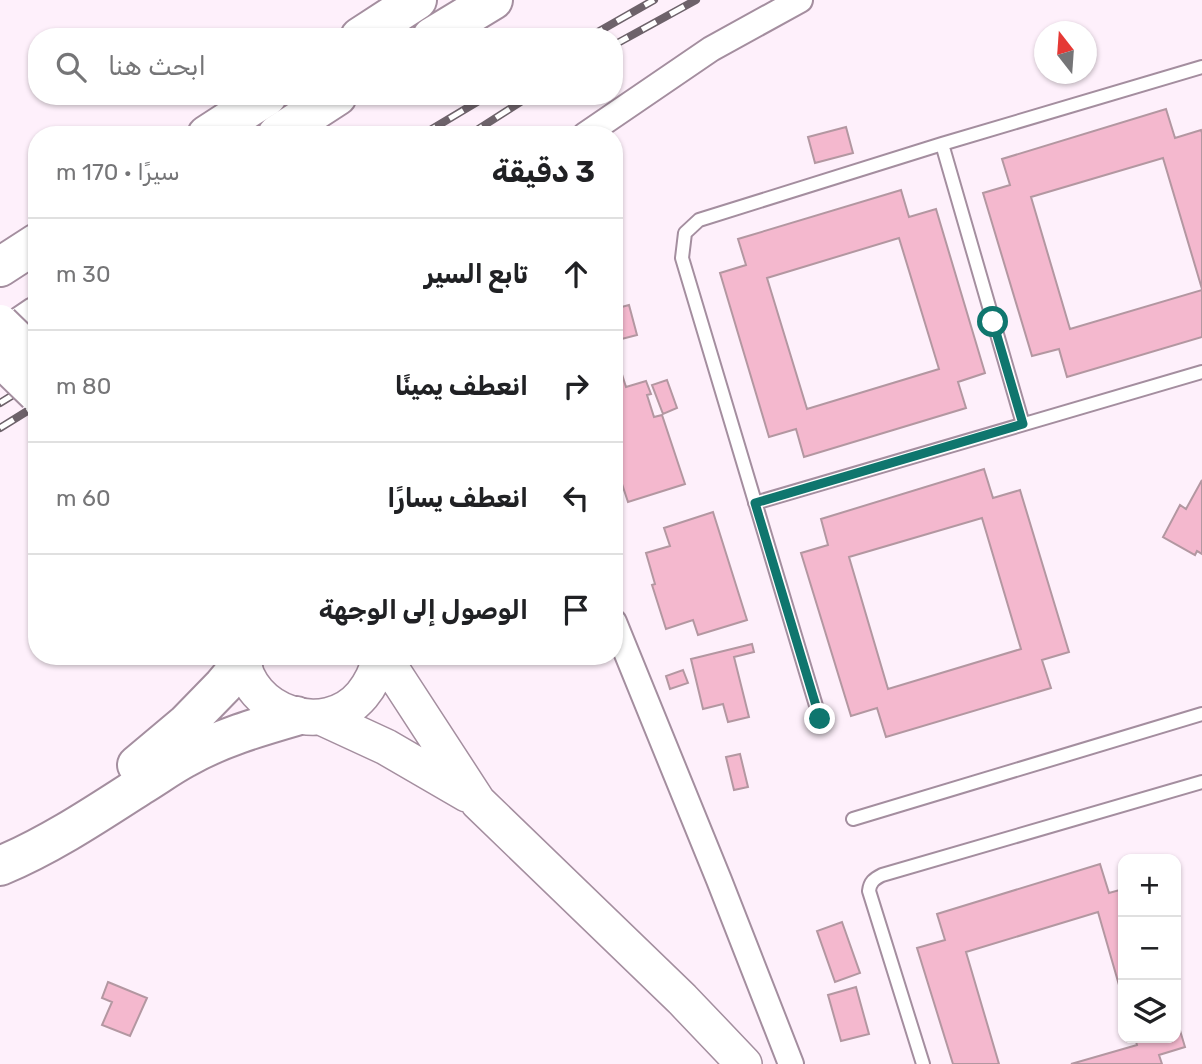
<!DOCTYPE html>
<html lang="ar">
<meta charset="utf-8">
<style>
body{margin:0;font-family:Rubik,Cairo,sans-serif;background:#f2f2f2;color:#202124;direction:rtl}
.controls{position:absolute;right:21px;bottom:21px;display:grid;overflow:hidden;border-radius:14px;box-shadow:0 2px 5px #0004}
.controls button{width:63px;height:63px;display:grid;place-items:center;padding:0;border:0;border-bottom:2px solid #e0e0e0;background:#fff;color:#202124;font:35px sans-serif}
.compass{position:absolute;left:1034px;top:21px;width:63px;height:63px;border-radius:50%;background:#fff;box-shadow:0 2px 5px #0004;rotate:343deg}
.stop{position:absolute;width:21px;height:21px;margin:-16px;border:5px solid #0f766e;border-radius:50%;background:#fff}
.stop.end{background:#0f766e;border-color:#fff;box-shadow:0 2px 7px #0008}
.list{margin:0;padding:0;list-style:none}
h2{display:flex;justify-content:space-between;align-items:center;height:91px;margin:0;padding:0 28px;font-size:30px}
h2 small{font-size:23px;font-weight:400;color:#757577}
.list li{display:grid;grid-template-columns:46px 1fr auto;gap:21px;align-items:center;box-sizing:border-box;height:112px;padding:0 28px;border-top:2px solid #e0e0e0}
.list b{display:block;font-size:26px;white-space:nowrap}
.list em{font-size:23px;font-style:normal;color:#757577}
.icon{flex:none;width:38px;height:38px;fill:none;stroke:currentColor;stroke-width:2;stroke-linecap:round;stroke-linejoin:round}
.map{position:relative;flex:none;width:1202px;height:1064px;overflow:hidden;direction:ltr}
.search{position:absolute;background:#fff;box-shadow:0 2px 5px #0004;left:28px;top:28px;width:595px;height:77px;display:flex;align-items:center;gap:18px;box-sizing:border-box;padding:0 24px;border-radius:28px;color:#757577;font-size:26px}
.panel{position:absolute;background:#fff;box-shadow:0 2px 5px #0004;left:28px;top:126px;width:595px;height:539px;border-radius:28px;direction:rtl}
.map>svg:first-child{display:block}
</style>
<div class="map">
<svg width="1202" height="1064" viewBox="0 0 1202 1064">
<rect width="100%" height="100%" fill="#fef0fb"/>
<path fill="#f4b8ce" stroke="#b397a1" stroke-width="2" fill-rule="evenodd" d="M1166,109L1175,138L1201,130L1202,133V289L1163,158L1031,197L1070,329L1202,290V337L1067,377L1059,349L1032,356L983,193L1010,185L1002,159Z
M846,127L853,153L815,163L808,137Z
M901,190L909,217L936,209L985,373L958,382L966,408L804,457L796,429L769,437L720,273L746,265L738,239ZM899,238L939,369L807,409L767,278Z
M629,305L637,335L614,341V309Z
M620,368L626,387L646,381L651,394L647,395L654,417L662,415L685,484L628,502L614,460V370Z
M667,380L677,408L663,414L652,385Z
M984,469L993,498L1020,490L1069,652L1042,660L1051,688L886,737L877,708L851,716L801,553L828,545L821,519ZM982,518L1021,649L888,689L849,557Z
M1202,480V554L1197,551L1195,555L1163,537L1180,505L1186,509Z
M713,512L747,620L698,635L693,620L666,629L652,585L655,584L646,553L670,546L664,528Z
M752,644L754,652L734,657L749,717L728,722L723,704L703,709L691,659Z
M683,670L688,683L670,689L666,676Z
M740,754L748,787L734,790L726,757Z
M1100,864L1109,893L1123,889V999L1098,912L966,952L999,1064H953L917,948L945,940L937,914Z
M842,922L860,973L835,982L817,931Z
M108,982L147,998L130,1036L102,1025L112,1002L102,998Z
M856,987L869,1034L841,1041L828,995Z
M1176,1017L1185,1047L1159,1055L1162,1064H1071L1137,1045L1135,1038H1176Z"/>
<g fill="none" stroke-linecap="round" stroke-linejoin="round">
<defs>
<path id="lane" d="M942,144L1023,424
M755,503L1202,372
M820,719L682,258L685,233L699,220L942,144L1202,67
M853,819L1202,714
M923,1064L869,891C870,882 874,879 882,875L1202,782"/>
<path id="street" d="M585,135L711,49L800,0
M614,622L719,880L791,1064"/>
<path id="secondary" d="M242,656C247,713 325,739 362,695C372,683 377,671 381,656
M383,656L478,802L682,999L744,1064
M321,717L386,747L467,794"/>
<path id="highway" d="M360,37L417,0
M432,37L493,0
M207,135L267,96
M277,135L337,96
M0,267L37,243
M0,341L37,316
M137,765L187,723L223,686L243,662
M0,866C50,845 95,815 140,786C155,777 170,766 185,758C220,738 258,727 296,716"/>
</defs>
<use href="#lane" stroke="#a48e9f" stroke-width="16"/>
<use href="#street" stroke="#a48e9f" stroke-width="28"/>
<use href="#secondary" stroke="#a48e9f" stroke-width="38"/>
<use href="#highway" stroke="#a48e9f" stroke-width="42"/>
<use href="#lane" stroke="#fff" stroke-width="12"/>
<use href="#street" stroke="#fff" stroke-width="24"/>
<use href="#secondary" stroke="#fff" stroke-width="35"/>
<use href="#highway" stroke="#fff" stroke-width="38"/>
<defs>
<path id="rail" d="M589,37L654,0
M614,45L696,0
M422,135L487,96
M469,135L530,96
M0,403L37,380
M0,428L37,405"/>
</defs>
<use href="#rail" stroke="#6d626a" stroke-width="8"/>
<use href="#rail" stroke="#fff" stroke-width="5" stroke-dasharray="16" stroke-linecap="butt"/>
<defs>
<path id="highway-bridge" d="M0,324L37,360
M0,357L37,393"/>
</defs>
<use href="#highway-bridge" stroke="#a48e9f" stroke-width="42" stroke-linecap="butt"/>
<use href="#highway-bridge" stroke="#fff" stroke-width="38"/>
</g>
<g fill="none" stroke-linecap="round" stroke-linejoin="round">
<path stroke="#0f766e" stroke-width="9" d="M820,719L755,503L1023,424L993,322"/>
</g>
</svg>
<div class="controls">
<button>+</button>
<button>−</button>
<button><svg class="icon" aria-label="layers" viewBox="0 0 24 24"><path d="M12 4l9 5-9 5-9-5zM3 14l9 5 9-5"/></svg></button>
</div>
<svg class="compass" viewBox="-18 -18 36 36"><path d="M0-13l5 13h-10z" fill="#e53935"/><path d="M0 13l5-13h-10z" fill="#757577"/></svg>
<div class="stop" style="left:993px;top:322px"></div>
<div class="stop end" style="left:820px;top:719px"></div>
<div class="search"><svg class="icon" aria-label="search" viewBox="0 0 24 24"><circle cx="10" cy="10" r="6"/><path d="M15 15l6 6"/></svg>ابحث هنا</div>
<section class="panel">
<h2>3 دقيقة<small>سيرًا · 170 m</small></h2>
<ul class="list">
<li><svg class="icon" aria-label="ahead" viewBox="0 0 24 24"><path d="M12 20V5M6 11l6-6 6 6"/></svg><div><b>تابع السير</b></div><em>30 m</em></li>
<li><svg class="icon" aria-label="right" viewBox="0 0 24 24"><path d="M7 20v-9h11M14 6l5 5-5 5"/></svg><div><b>انعطف يمينًا</b></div><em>80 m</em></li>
<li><svg class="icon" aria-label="left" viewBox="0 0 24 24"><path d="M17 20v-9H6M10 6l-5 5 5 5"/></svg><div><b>انعطف يسارًا</b></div><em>60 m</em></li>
<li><svg class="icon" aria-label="arrive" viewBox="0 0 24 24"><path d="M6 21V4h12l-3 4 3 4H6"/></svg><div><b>الوصول إلى الوجهة</b></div></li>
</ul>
</section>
</div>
